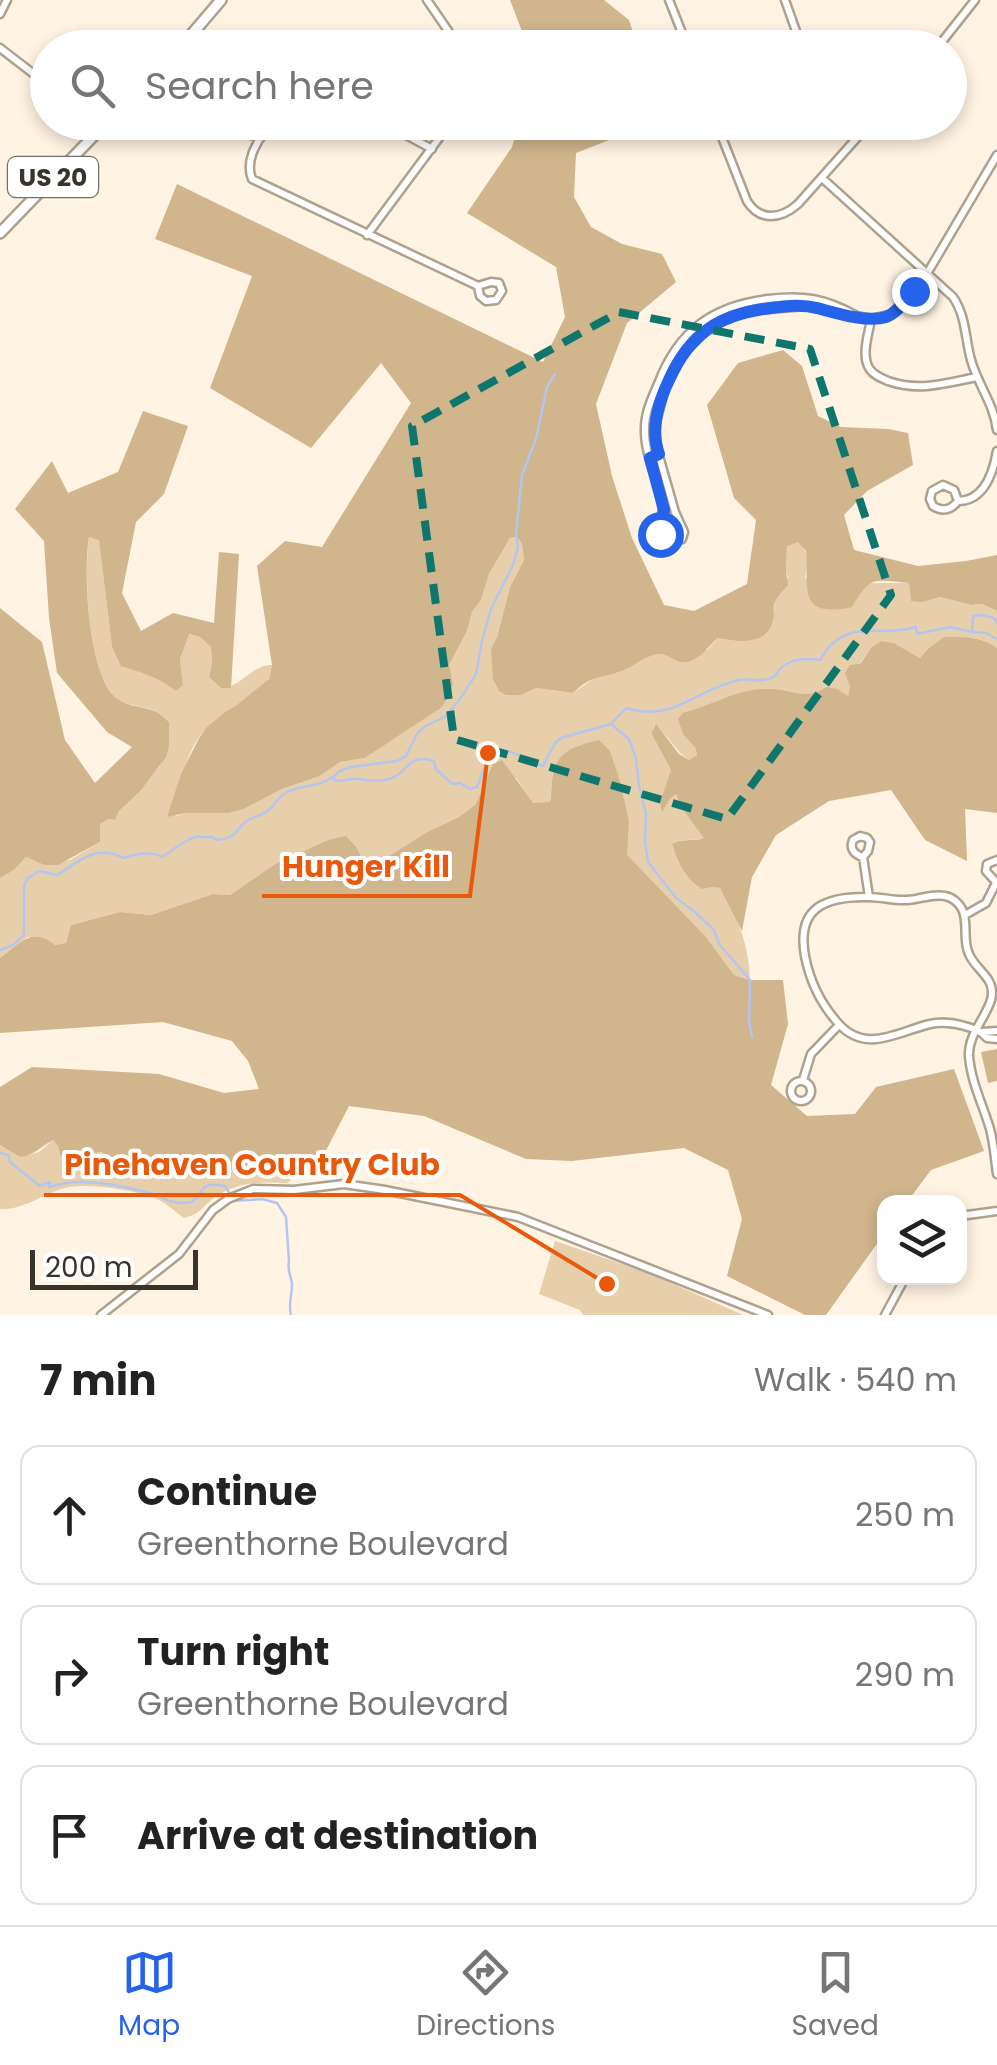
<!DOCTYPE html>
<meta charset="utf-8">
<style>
body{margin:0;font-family:Poppins,sans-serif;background:#f6f6f6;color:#222}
.controls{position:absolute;right:30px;bottom:30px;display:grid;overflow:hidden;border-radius:20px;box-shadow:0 5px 15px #0003}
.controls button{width:90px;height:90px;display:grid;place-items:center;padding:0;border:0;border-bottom:2px solid #e0e0e0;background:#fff;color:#222;font:50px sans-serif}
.scale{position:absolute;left:30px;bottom:25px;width:168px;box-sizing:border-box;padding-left:10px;border:5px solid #38332b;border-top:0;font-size:28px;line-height:35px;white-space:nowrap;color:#38332b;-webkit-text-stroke:8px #fff;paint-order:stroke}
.stop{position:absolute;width:30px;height:30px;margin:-22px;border:8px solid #2563eb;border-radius:50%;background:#fff}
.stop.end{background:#2563eb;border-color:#fff;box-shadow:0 2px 10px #0008}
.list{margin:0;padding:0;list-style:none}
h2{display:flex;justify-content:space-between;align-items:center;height:130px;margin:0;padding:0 40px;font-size:42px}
h2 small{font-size:32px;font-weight:400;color:#767676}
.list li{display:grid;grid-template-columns:65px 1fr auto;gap:30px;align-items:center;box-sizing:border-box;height:140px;margin:0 20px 20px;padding:0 20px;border:2px solid #e0e0e0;border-radius:20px}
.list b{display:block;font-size:38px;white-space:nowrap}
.list p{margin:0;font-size:32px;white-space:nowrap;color:#767676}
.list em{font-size:32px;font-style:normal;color:#767676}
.icon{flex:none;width:55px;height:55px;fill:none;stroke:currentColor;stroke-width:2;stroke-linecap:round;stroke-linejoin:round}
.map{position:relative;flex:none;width:997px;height:1315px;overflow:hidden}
.search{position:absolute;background:#fff;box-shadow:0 5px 15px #0003;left:30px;right:30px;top:30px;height:110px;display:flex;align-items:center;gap:25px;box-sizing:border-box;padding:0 35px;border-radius:55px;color:#767676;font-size:38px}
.sheet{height:610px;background:#fff}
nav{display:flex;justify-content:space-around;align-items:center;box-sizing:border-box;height:140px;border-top:2px solid #e0e0e0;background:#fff;font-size:28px;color:#767676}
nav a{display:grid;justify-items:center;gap:5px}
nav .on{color:#2563eb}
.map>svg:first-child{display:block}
</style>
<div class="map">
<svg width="997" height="1315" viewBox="0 0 997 1315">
<rect width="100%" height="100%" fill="#fff3e3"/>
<path fill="#e7cfac" d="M89,537L99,539L112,647L122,666C142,672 162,681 183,685L180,659L188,634L200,637L211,647L212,664L209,677L221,688C241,688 252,664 272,665C271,668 270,677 268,680C256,696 222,713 207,728C184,751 180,786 176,816L185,813H229L244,809L282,789L320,776L340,762L365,758L441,708L449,665L467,631L472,612L481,600L489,574L510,538L517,537L522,544L524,560L510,587L497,637L491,649L521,695L536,688L573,693L597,676L620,672L652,654L707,650L718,638C736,642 767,646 773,622C775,614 773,606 776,598C779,591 784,584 788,577L786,572L787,545L798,542C809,550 808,565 805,578L859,596L862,588L871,583H909L911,601L940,597L971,605L982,604L997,611V648C976,630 937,637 920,658L894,643L881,641C863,653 852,675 848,696L805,695L765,689L744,692L701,708L695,747L697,755L689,760C675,751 668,735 655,725L651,733L671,770L663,810L670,799L676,794L681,807L705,838C694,841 681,838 672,844C683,875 685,883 720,888C738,917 749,945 750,980L734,975L706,937L626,855L629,821L610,751L553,772L550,802L533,804L516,778L483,789L476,804L459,817L427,832L389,856L381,874L372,875L357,848L328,840L275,864L230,895L213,894L151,915L120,912L71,925L66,943L55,945L28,937L0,958V878L14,870L26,857L44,865L70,860L100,842V824L109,819L115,820L119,811L159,767L169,746V722C165,719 162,714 157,712C144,705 125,707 114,696C87,668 84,573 89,537Z
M53,1140L58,1145L60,1155L86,1156L100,1152L113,1159L177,1170L281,1163L292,1178L288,1183C262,1182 240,1181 217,1196C203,1205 202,1214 184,1218C174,1211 163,1200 151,1197C129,1189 80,1181 58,1190C42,1196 18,1211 0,1209V1145L20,1157L39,1152Z
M555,1241L651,1274L743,1315H583L580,1310L539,1294Z"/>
<path fill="#d0b58d" d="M510,0H604L629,20L638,47H528Z
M519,123H653L576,153L574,197L591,227L622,244L662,254L676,282L627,323L596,404L612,476L632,538L664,605L694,611L747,584L756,520L734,498L707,405L738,363L783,350L802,366L818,416L841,427L888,429L908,433L913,465L867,491L844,515L854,550L918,566L966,561L997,555V611L982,604L971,605L940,597L922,602L911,601L909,583C873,580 871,575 852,607C796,619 809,587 806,551L798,542L787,546L786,572L788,585C783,591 776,597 774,605C773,611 775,615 773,621C768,646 736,642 718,638C708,646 701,659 687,662C675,664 670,653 658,654C646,655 634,666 622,671C600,679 593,674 573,693L536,688L521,695H506L499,691L493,679L491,649L497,637L510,587L524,560L522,544L517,537L510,538L489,574L481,600L472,612L467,631L449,665L453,684L450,694L441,708L365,758L340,762L320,776L282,789L244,809L229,813H185L167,817L181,774L198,740L206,728L224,713L237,705L269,679L272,665L257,566L285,541L322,547L411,403L381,363L311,448L210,388L252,276L155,239L177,184L543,362L565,317L556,267L467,213L512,147Z
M143,411L188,426L164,494L136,522L122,593L141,631L173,613L214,623L219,552L239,554L231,688H221L209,677L212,664L211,647L200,637L189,634L180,659L183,685L176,691C159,677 142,673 121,666L112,647L99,540L89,537C83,572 88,670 114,696C125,707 144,706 157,712C162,715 165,719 169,722V746L166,757L141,790L119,811L115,820L109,819L100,824V842L58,865H44L26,857L14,870L0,878V608L42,642L65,740L95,783L132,747L107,732L57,673L49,618L44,541L15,509L52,461L68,493L118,472Z
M944,637C963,637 982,636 997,648V813L965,809L967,861L925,840L891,790L829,801L776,835L752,877L742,931L720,888L711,887L702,889C684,877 679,865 672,844C681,838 693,842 704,838L681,807L676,794L670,799L662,812L660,803L671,770L651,733L656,724L679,754L689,760L697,755L695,747L683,734L678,719L683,713C711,706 737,689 766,689C791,688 804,702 827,687L837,689L848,696L850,686L845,673L850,665L860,664L872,647L881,641L894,643L920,658L928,649Z
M599,740L610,751L619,778L629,821L627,855L706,937L734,975L750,980H783L788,1024L771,1085L807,1116L855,1114L876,1087L954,1069L984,1151L931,1170L907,1202H884V1234L826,1315H805L727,1276L742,1219L728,1170L684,1148L572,1161L526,1159L424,1116L349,1106L321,1160L177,1170L113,1158L101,1152L71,1157L60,1155L58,1146L53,1140C40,1147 35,1155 20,1157L0,1145V1087L32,1067L159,1074L224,1093L259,1089L248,1061L232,1041L163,1022L0,1033V958C20,944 31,926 55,945L66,943L71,925L120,912L151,915L213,894L230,895L275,864L328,840L346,836L357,848L371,875L380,874L389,856L427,832L459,817L476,804L493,764L502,760L533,803L550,802C552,792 551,780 554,770C560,749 580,745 599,740Z
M997,1049V1081L988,1083L981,1052Z"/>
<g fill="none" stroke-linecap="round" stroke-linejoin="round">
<path stroke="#b4c6ef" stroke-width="2.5" d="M975,632L986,633L997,639
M611,724L629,739L636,758L639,787L646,813L645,842L648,862L676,898L695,912L714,930L719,944L750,980L749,1021L752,1036
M333,777L340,771L351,767L397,761L406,756L417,734L424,727L446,716L460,699L476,674L482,641L491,609L513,565L518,547L516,534L522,475L536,439L547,387L555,374
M0,950L13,945L24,935V885L28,878L39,871L57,875C81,860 96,844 124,858C136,854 151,851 162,857C173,851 184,839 196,837C201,836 206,838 212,837L216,840C240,838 233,830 248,820C255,816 264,815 270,809C276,803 279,796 287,792C303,784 315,789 333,777L335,781C343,781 352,778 359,779C370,781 381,782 392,778C408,772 408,753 434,761L436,769L452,784L460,783L470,789L477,787L492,748L511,752L543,766L555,743L561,738L611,724L626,708C675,723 696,689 739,680C749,678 761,683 771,678C780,674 775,673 782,667C794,658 806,658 820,660C846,615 878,639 916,627L917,634L950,627L972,632L973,616L981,615L994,618L997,623
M0,1153L8,1155L10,1162L36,1183L40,1186L50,1182L49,1187C80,1177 113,1184 146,1192C164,1197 173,1206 192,1202C208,1188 199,1182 225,1186L230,1194
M232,1201L262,1199L277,1203L286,1217L289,1261C287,1271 291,1275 292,1284C292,1296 288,1303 291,1315"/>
<defs>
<path id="minor" d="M427,0L460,48
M669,0L688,48
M785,0L802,48
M0,14L7,0
M0,48L48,85
M937,48L975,0
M224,122L260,139
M270,122C259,140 244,159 252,179L478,286
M382,122L432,149
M716,122L747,201C760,222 781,219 798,204L871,122
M854,122L863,131
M822,178L953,297C966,316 965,338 971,360C978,385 994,404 997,430
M367,235L451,122
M491,282L499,283L502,291L496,300L486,301L480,296L478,286Z
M857,316C824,298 804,295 768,299C712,306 678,331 658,384C652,398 645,412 645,428C644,451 655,474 661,496C666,514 657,529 664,540L673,542L682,539L684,532L675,512L657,449L654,430L665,388L684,352L711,326L735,315L755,310L806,306L871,319L892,314L914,291L928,272L997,155
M871,319C869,333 861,354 869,368C873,375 881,378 888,381C919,392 947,383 977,377
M943,485L954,490L958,501C951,510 943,512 933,506L930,499L932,491Z
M958,501C984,501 993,474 997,451
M860,836L867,838L870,842L868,851L863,857C855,855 849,849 853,840Z
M863,857L869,897
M996,882L986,871L987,864L997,860
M965,915L986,903L996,883
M982,1032L997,1031
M997,1039L987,1038C981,1031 977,1030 968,1027C955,1023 944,1021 930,1024C899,1031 866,1055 838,1023C820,1003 810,982 805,956C796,907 826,896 869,897C882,897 894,901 907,900C919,900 932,893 945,896C952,897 959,903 962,909C969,923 962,940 969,954C976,971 997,978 991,1000C985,1019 968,1035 969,1056C971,1082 983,1105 990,1129C994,1144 995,1160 997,1174
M803,1080L811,1054L839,1025
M791 1091a10 10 0 1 1 20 0a10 10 0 1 1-20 0Z
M960,1216L997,1211
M101,1315L179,1254L213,1210L228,1199L253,1189L294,1190L344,1184L385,1190L518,1217L768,1315
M885,1315L905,1278"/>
<path id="major" d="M180,48L221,0
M0,233L107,122"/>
</defs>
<use href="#minor" stroke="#aea18e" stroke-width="11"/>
<use href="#major" stroke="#aea18e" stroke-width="14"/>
<use href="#minor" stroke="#fff" stroke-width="6"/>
<use href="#major" stroke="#fff" stroke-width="9"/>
</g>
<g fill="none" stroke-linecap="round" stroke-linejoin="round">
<path stroke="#2563eb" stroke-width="12" d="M660,534L664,510L650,458L659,454C650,429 658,403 669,380C690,333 720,314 771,308C786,306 802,304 817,308C836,313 867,323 886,317C898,312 906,300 914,291"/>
</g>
<path fill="none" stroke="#0f766e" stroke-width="8" stroke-dasharray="20 12" stroke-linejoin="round" d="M619,312L810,349L891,595L727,819L454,739L412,426Z"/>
<g text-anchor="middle" stroke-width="8" stroke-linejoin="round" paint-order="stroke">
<rect fill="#fff" stroke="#74706b" stroke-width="2.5" x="8" y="157" width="90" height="40" rx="8"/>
<g font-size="25" font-weight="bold" fill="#38332b">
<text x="53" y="186">US 20</text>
</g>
</g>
<path fill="none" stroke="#e8590c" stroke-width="4" d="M488 753L470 896H262M607 1284L460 1195H44"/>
<g fill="#e8590c" stroke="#fff" stroke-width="4">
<circle cx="488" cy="753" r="10"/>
<circle cx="607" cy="1284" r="10"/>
</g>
<g font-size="30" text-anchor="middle" font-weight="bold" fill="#e8590c" stroke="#fff" stroke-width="8" stroke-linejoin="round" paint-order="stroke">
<text x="366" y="877">Hunger Kill</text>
<text x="252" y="1175">Pinehaven Country Club</text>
</g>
</svg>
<div class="controls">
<button><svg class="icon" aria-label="layers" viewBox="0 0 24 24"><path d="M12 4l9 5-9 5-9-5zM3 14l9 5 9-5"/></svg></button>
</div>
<div class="scale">200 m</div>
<div class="stop" style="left:660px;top:534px"></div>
<div class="stop end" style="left:914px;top:291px"></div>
<div class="search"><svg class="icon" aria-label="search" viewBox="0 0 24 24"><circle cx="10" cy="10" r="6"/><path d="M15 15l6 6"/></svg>Search here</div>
</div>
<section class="sheet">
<h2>7 min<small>Walk · 540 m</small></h2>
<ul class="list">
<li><svg class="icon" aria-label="ahead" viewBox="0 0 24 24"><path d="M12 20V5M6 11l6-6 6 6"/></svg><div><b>Continue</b><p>Greenthorne Boulevard</p></div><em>250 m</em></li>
<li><svg class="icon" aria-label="right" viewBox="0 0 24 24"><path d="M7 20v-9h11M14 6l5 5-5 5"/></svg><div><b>Turn right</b><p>Greenthorne Boulevard</p></div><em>290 m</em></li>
<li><svg class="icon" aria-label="arrive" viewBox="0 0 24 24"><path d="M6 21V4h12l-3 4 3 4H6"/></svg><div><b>Arrive at destination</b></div></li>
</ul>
</section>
<nav>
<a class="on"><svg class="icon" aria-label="map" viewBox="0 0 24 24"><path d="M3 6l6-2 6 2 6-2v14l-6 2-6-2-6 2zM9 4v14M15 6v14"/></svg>Map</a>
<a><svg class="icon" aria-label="directions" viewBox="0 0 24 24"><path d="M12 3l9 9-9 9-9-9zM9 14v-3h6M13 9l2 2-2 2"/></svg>Directions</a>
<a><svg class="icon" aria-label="saved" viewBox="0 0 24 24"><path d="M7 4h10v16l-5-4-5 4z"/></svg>Saved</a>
</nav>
